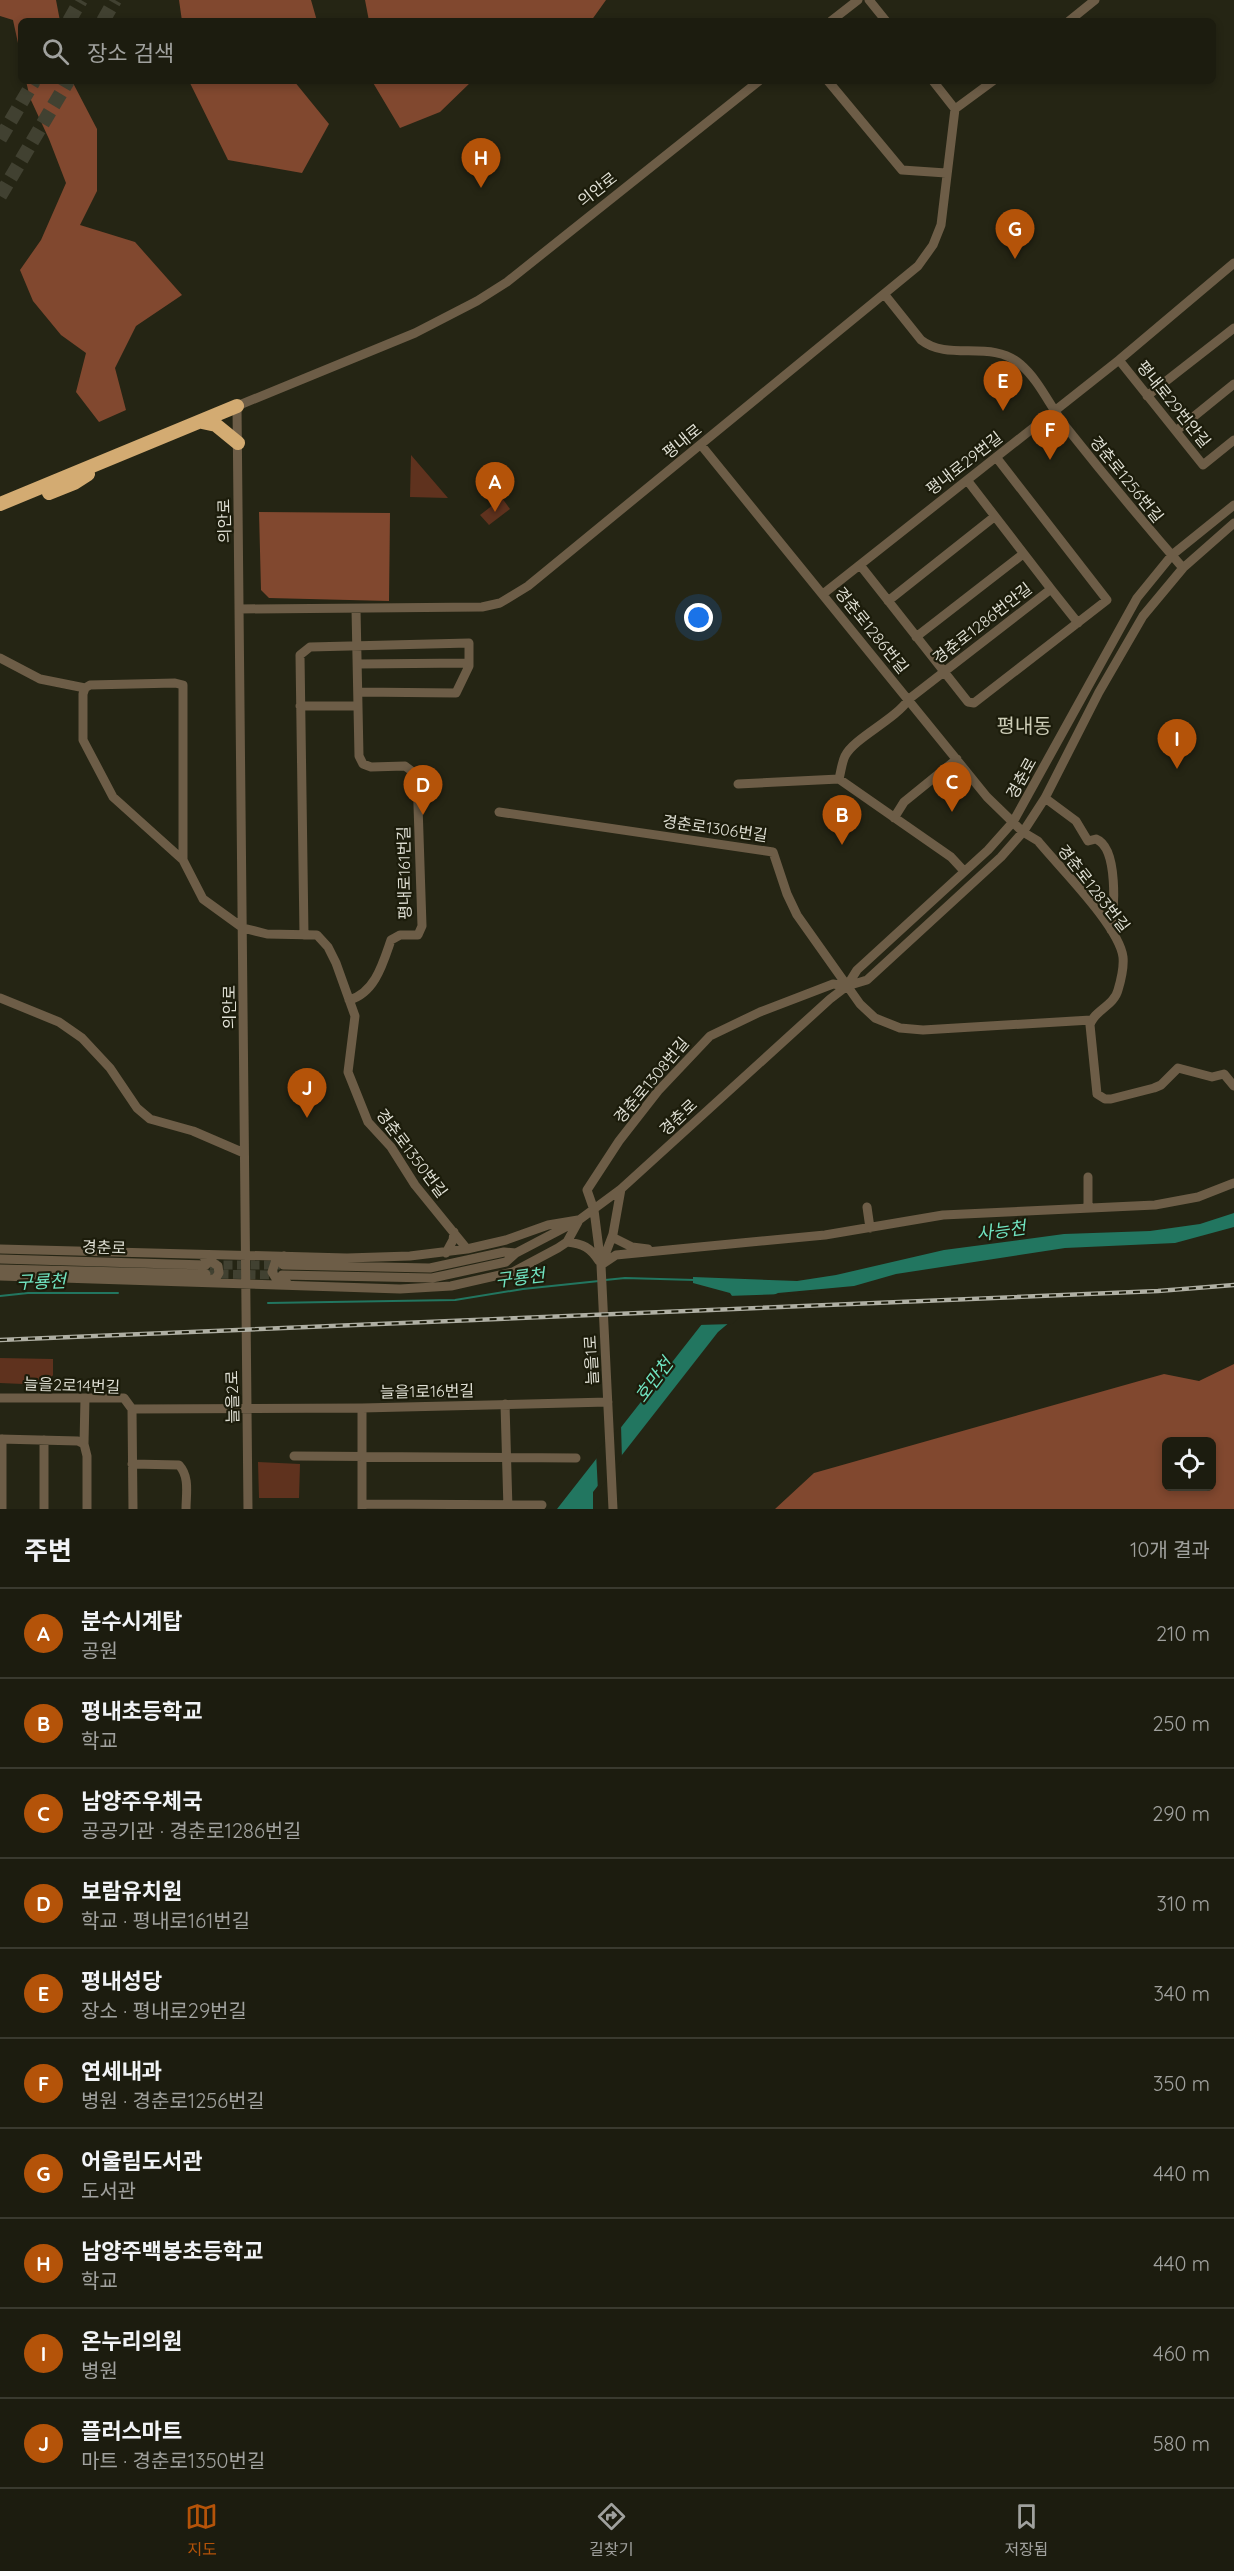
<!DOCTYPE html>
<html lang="ko">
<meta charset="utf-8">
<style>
body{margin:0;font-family:Quicksand,"Noto Sans KR",sans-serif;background:#252518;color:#f1f3f6}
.controls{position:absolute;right:18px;bottom:18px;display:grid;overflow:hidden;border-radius:9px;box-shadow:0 3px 9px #0003}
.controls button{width:54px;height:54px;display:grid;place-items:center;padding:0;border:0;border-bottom:2px solid #3a3a2f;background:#1c1c0f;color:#f1f3f6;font:30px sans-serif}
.you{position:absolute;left:699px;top:618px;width:21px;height:21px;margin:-15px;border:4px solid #fff;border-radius:50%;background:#1a73e8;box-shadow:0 0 0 9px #1a73e833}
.badge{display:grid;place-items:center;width:39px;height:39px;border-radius:50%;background:#b45309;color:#fff;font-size:20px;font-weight:700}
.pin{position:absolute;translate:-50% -50px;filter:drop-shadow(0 2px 3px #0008)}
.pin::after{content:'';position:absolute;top:32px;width:21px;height:18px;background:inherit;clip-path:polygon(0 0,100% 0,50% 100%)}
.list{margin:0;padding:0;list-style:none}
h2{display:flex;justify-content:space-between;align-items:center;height:78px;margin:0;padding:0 24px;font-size:26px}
h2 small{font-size:20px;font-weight:400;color:#a0a19e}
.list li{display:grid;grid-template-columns:39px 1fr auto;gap:18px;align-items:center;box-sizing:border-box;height:90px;padding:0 24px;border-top:2px solid #3a3a2f}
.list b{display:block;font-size:22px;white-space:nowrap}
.list p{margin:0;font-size:20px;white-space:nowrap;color:#a0a19e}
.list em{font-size:20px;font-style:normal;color:#a0a19e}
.icon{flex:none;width:33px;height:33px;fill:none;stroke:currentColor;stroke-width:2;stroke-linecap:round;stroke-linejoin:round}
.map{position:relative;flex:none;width:1234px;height:1509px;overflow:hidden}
.search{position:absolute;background:#1c1c0f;box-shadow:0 3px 9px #0003;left:18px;right:18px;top:18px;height:66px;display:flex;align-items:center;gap:15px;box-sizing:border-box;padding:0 21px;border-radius:9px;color:#a0a19e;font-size:22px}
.sheet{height:978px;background:#1c1c0f}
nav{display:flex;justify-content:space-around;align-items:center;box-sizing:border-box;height:84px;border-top:2px solid #3a3a2f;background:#1c1c0f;font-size:16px;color:#a0a19e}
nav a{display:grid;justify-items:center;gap:3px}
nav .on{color:#b45309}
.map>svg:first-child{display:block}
</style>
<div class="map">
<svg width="1234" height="1509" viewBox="0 0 1234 1509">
<rect width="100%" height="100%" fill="#252514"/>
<path fill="#5f321e" d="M411,455L448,498L410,497Z
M502,498L510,509L489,525L480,515Z
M0,1358L53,1359V1375L46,1385L0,1383Z
M258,1462L300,1464L299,1498H259Z"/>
<path fill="#81482f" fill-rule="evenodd" d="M0,0H56L60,21H21V57L13,20L0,16Z
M179,0H311L317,21H182Z
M365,0H606L591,21H369Z
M26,81H72L97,129V191L80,225L135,242L182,295L136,326L115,368L126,410L99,422L76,392L86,353L61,335L33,301L20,270L41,240L66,183L49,139L30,98Z
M189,81H294L329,124L302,173L228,160Z
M372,81H472L440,112L400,128Z
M259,512L390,513L389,601L269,598L261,590Z
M1234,1364V1509H775L814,1473L1164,1374L1199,1381ZM1166,1442H1212V1486H1166Z"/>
<path fill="#227660" d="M1234,1213V1227L1175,1243L1065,1248L896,1274L854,1286L778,1293L749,1306L718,1332L593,1492V1509H557L702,1324L732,1296L730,1293L693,1283V1277L797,1281L836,1275L944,1250L1064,1234L1150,1231L1200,1224Z"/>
<path fill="#252514" d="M817,1293L779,1296L750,1308L732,1324L698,1325L727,1296Z
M621,1425L622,1460L598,1491L596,1452Z"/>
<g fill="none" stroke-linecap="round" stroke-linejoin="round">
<path stroke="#227660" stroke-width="2" d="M605,1280L625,1278L695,1280
M0,1296L28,1293H118
M268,1303L455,1300L523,1289L599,1281"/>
<path stroke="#414131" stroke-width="9" stroke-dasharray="9 4.5" stroke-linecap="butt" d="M210,1265H280
M206,1274L278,1275"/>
<path stroke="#414131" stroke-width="14" stroke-dasharray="14 7" stroke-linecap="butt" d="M69,21L81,0
M103,21L115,0
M0,139L34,81
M0,196L68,81"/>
<path stroke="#6d5d47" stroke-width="9" d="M869,0L886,21
M831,21L858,0
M1069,21L1095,0
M828,81L902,170L946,173
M933,81L955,109
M885,295L921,340C949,362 991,339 1020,364C1040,381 1050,407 1066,427C1104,475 1143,522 1183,568
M1119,360L1203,465L1234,440
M1147,396L1234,328
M1176,431L1234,384
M701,445L987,797L1023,832L1038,841C1059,867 1119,926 1123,957C1124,967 1121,980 1118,990C1114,1006 1094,1010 1090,1025L1097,1094L1105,1099H1111L1154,1088L1161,1085L1178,1068L1212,1077L1224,1074L1234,1086
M860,565L968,702L974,703L1107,600L996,457
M1051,589L1078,623
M823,594L1119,360L1234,263
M888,601L994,517
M240,609L482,607L500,603L528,586L918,266L933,245L941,225L955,109L993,81
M916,637L1023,554
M0,658L40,679L85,688L83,694V740L113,797L183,860L203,899L243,928L267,934L317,935L328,947L336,963L355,1016L348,1072L368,1122L391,1147L415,1185L467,1249
M358,664L469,663
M85,688L90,685L175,683L183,685V860
M300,706H358
M839,779C841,771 842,762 845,756C854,738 895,720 909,699L1051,589L967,480
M738,784L839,779L951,857L964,871
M1045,798L1076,821L1088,841L1096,839C1119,848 1114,911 1111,930
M499,812L773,852L787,894L797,915L860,1004L875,1018L900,1028L923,1030L1091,1020
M894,818L904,802L957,759
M304,935L300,655L310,647L469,643V666L456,693L358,692
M847,986L857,970L988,850L1013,822L1137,598L1172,555L1234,505
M0,998L59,1022L82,1038L110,1068L137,1108L150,1119L193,1131L244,1153
M349,1000C375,993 383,963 391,940L400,935H418L422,926L417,775L405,766L371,767L363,764L359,756L356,609
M1088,1177V1208
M867,1207L870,1228
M612,1237L632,1247L648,1249
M567,1242C583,1244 590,1247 599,1261
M0,1249L347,1258L410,1256L467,1249L506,1240L548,1225L578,1220
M446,1253L453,1240L454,1232
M203,1256L218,1266L219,1273L216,1278L204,1282
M284,1256L276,1260L272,1272L275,1277L288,1284
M0,1259L206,1265
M602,1263L613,1234L621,1189
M283,1265L430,1268L504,1252L516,1253
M601,1265L616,1255L825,1235L943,1215L1155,1205L1198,1197L1234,1183
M0,1269L206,1274
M282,1275L432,1278L506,1262L516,1253L579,1220L621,1189L830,999L847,986L867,980L1001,857L1023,832L1045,798L1099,692L1143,616L1183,568L1234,523
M0,1276L400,1289L451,1286L513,1272L558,1248L567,1242L578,1222
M0,1398H124L132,1409L362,1408L608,1402
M505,1404L508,1509
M362,1408V1509
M132,1409L133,1509
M0,1439L78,1441L84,1444L87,1456V1509
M2,1439V1509
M44,1440V1509
M84,1444L85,1398
M294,1456L576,1458
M132,1464L179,1465C190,1477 186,1494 186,1509
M362,1504L542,1505
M248,1509L237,406L415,333L477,301L507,282L759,81
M613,1509L601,1265L594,1210L587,1190L619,1141L658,1091L710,1036L760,1012L833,984L847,986"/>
<path stroke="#d3ab72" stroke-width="14" d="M202,422L216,425L238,443
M49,493L74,483L88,474
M0,504L237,406"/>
<defs>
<path id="rail" d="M0,1340L1158,1291L1234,1285"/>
</defs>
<use href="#rail" stroke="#afafa3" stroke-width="4.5"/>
<use href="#rail" stroke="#1c1c0b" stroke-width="2" stroke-dasharray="7" stroke-linecap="butt"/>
</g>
<g text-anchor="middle" stroke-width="4.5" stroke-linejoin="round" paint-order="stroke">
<g font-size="16" fill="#dfdfd4" stroke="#1c1c0b">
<text transform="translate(597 189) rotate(-38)" y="6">의안로</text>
<text transform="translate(1174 404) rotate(51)" y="6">평내로29번안길</text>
<text transform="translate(682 441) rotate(-39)" y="6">평내로</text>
<text transform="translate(964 463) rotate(-38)" y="6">평내로29번길</text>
<text transform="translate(1127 479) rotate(51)" y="6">경춘로1256번길</text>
<text transform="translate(224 521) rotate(-91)" y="6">의안로</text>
<text transform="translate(982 623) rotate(-38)" y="6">경춘로1286번안길</text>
<text transform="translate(872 630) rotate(51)" y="6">경춘로1286번길</text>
<text transform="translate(1021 778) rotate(-61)" y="6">경춘로</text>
<text transform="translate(715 828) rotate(8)" y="6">경춘로1306번길</text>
<text transform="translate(404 873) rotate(-91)" y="6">평내로161번길</text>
<text transform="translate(1094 888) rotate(52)" y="6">경춘로1283번길</text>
<text transform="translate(229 1007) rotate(-90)" y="6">의안로</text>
<text transform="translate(651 1080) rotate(-50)" y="6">경춘로1308번길</text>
<text transform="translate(678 1117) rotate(-43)" y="6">경춘로</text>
<text transform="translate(412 1153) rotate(53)" y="6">경춘로1350번길</text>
<text transform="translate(104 1247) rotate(2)" y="6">경춘로</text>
<text transform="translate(591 1360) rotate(-93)" y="6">늘을1로</text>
<text transform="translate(72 1385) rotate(2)" y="6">늘을2로14번길</text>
<text transform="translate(427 1391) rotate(-1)" y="6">늘을1로16번길</text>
<text transform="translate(232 1397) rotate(-91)" y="6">늘을2로</text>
</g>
<g font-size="18" font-style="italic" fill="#70e3c0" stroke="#1c1c0b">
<text transform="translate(1001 1231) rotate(-8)" y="6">사능천</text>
<text transform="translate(520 1278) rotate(-7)" y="6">구룡천</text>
<text transform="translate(41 1282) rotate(-2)" y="6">구룡천</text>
<text transform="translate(654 1380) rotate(-53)" y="6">호만천</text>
</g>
<g font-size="20" fill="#ceceb8" stroke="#1c1c0b">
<text x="1024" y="733">평내동</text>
</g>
</g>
</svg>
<div class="controls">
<button><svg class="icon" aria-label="locate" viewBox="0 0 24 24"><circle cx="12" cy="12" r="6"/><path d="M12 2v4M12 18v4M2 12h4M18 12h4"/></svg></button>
</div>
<div class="you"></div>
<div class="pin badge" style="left:495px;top:512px">A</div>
<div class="pin badge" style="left:842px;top:845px">B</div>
<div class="pin badge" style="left:952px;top:812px">C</div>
<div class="pin badge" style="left:423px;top:815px">D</div>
<div class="pin badge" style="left:1003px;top:411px">E</div>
<div class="pin badge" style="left:1050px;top:460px">F</div>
<div class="pin badge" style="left:1015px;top:259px">G</div>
<div class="pin badge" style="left:481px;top:188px">H</div>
<div class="pin badge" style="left:1177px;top:769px">I</div>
<div class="pin badge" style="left:307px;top:1118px">J</div>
<div class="search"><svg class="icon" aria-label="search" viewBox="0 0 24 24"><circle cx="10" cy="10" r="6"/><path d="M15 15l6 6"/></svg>장소 검색</div>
</div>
<section class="sheet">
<h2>주변<small>10개 결과</small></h2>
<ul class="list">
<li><span class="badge">A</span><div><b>분수시계탑</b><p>공원</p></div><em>210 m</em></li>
<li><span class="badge">B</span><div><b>평내초등학교</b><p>학교</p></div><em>250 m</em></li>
<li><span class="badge">C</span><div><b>남양주우체국</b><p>공공기관 · 경춘로1286번길</p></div><em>290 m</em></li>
<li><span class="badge">D</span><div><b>보람유치원</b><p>학교 · 평내로161번길</p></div><em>310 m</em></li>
<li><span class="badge">E</span><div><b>평내성당</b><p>장소 · 평내로29번길</p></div><em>340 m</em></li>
<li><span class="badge">F</span><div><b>연세내과</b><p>병원 · 경춘로1256번길</p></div><em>350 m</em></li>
<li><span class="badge">G</span><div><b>어울림도서관</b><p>도서관</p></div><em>440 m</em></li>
<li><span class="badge">H</span><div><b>남양주백봉초등학교</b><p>학교</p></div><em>440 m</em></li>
<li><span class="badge">I</span><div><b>온누리의원</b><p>병원</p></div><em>460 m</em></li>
<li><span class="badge">J</span><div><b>플러스마트</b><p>마트 · 경춘로1350번길</p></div><em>580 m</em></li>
</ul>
</section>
<nav>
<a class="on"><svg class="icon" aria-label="map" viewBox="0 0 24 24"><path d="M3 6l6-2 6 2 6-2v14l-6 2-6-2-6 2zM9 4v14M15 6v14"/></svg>지도</a>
<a><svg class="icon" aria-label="directions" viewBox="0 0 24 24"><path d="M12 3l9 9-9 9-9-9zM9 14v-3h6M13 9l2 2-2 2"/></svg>길찾기</a>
<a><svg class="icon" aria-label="saved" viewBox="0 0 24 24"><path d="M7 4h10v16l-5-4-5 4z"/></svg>저장됨</a>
</nav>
